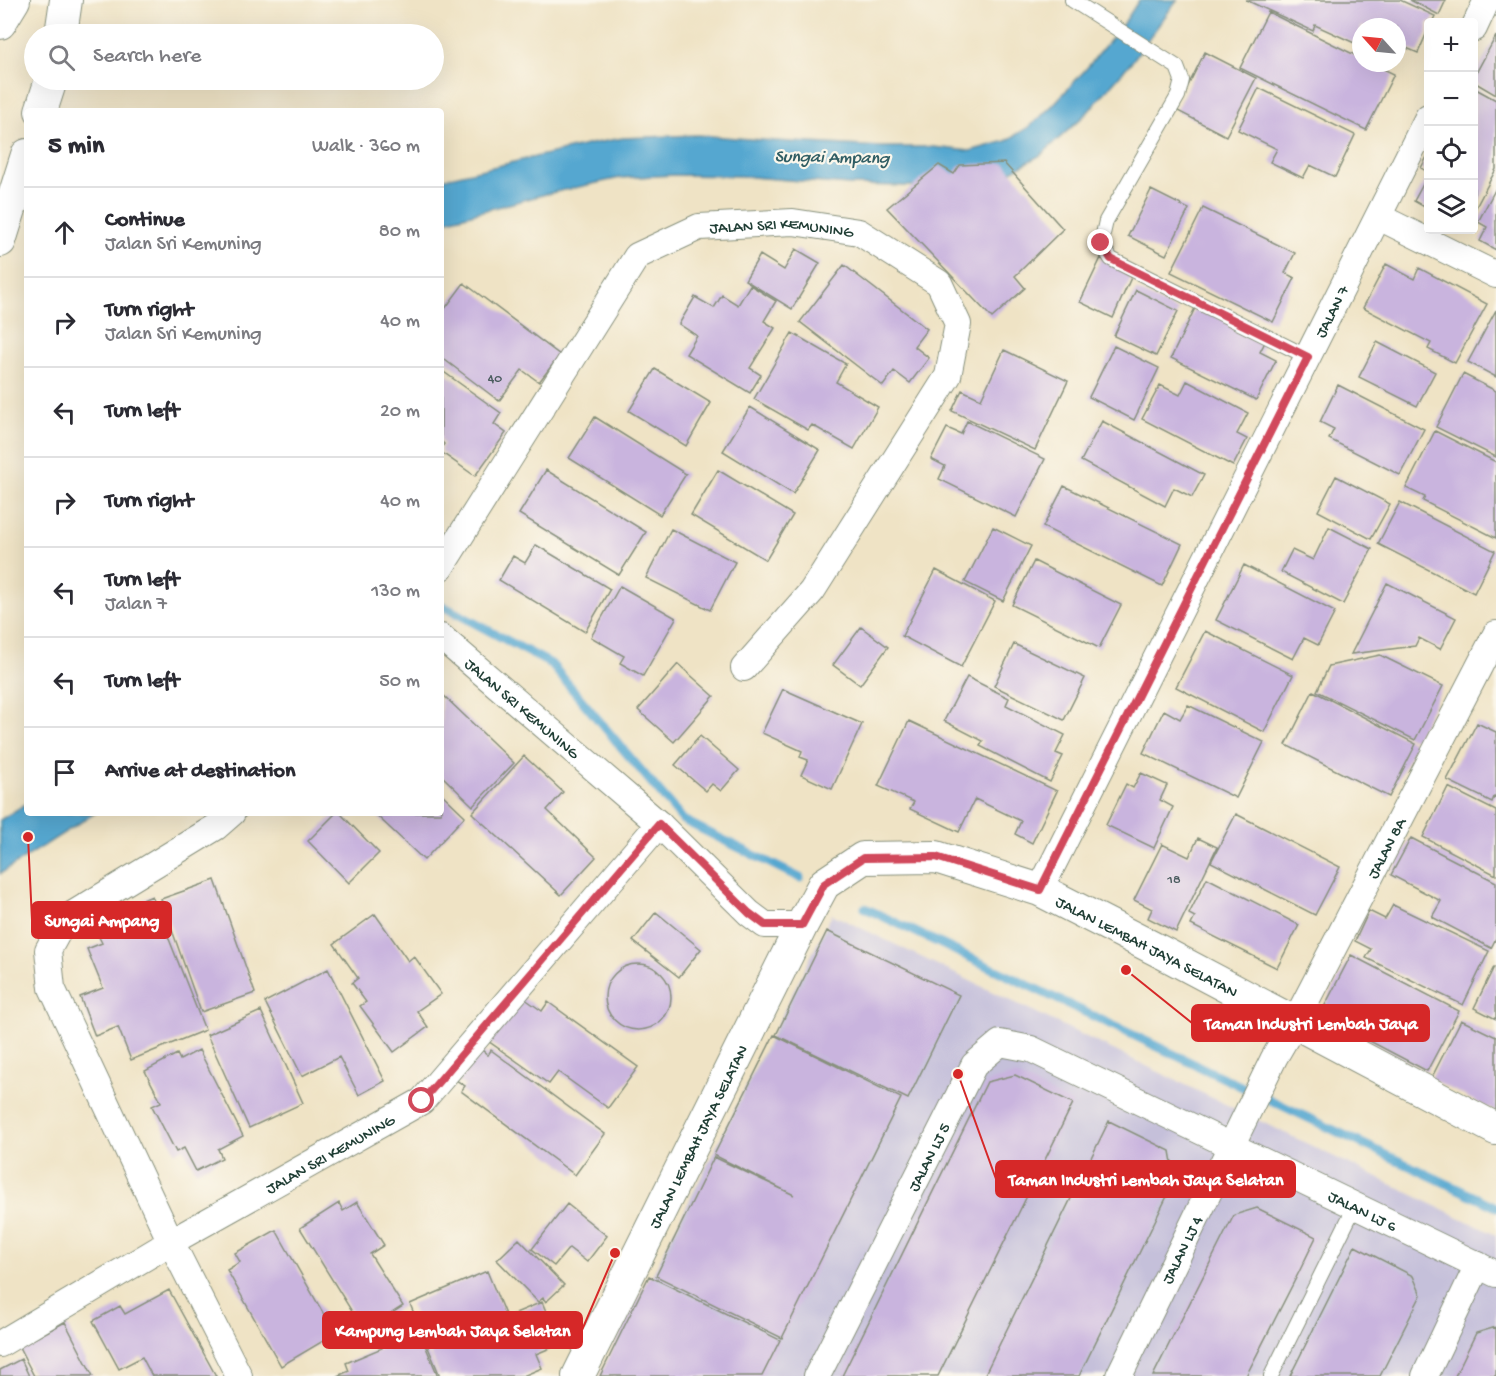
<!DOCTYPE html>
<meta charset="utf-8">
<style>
body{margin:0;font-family:"Gochi Hand",sans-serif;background:#f7f7f7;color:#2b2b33}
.controls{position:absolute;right:18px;top:18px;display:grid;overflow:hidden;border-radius:6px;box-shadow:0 6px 24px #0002}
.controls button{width:54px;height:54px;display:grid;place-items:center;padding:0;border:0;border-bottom:2px solid #e1e1e2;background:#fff;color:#2b2b33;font:30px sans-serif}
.compass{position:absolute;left:1352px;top:18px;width:54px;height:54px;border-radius:50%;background:#fff;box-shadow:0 6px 24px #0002;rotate:297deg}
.stop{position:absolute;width:18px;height:18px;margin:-14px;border:4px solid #d1495b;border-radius:50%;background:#fff}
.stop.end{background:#d1495b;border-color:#fff;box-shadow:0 2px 6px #0008}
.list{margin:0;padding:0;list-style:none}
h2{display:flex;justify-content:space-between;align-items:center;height:78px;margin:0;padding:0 24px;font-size:26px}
h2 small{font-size:20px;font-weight:400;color:#7c7c81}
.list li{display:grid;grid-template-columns:39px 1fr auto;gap:18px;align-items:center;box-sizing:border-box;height:90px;padding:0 24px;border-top:2px solid #e1e1e2}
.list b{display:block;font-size:22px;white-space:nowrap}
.list p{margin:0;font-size:20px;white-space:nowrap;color:#7c7c81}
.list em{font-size:20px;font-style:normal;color:#7c7c81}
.icon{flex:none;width:33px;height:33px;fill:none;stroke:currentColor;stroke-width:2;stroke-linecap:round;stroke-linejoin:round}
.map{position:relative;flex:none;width:1496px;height:1376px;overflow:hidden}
.search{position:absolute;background:#fff;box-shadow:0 6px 24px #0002;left:24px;top:24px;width:420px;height:66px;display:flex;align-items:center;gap:15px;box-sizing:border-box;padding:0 21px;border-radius:33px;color:#7c7c81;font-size:22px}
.panel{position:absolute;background:#fff;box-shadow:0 6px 24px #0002;left:24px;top:108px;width:420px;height:708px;border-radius:6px}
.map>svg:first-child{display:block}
</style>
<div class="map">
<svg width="1496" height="1376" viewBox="0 0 1496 1376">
<rect width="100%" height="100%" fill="#fbf7ec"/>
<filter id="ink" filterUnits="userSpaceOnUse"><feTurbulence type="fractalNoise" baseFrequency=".0167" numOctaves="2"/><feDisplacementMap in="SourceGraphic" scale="12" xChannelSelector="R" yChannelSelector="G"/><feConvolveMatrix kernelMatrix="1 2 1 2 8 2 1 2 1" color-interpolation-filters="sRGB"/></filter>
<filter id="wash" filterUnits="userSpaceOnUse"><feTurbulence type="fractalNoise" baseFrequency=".008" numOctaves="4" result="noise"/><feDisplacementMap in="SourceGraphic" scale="24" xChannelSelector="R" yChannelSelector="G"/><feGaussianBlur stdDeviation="1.35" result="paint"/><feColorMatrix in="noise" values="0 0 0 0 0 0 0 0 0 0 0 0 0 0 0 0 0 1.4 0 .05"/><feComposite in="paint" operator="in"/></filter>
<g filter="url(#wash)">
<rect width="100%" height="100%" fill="#efe3c5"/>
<path fill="#c5c0da" d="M832,914L1496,1235V1376H602Z"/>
<path fill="#54a7d0" stroke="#3a7282" stroke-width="1.5" d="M1139,0H1177L1133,60L1087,113L1041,155L1004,175L970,187L849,185L740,176L674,175L620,178L546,194L441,222V179L595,143L623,138L697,135L775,141L881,147H933L970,151L1006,141L1029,127L1052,106L1086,69L1126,20Z
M27,803V813H95L0,874V820Z"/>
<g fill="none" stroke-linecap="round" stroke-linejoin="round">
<path stroke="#54a7d0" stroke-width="9" d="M441,605L551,664L683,820L800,878
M865,908L1496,1207"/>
</g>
<g id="blocks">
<path fill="#c9b4de" d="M1246,0H1400L1435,16L1432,22H1428V30L1418,53L1402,46L1397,56V27H1361V46L1315,25L1313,31Z
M1410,0H1446L1439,15Z
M1268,12L1361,58V63H1371L1394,74L1366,130L1240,68Z
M1496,36V95L1474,82V77Z
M1205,52L1256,78L1226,136L1176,110Z
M1259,88L1355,135L1335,177L1310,165L1303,178L1270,162L1277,149L1238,130Z
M1474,88L1496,100V169L1474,211Z
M1428,155V172L1421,168Z
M1004,163L1063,229L1015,276L1025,288L992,318L887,208L939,165L954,174L960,165Z
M1428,175V209L1414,201Z
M1496,188V250L1480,241L1487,227L1478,222Z
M1151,190L1189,209L1166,255L1128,236Z
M1203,208L1295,253L1285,273L1295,278L1273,322L1171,272Z
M796,249L820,263L792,309L745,280L760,255L784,270Z
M1101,258L1133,273L1113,318L1080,302Z
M1386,264L1414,279L1419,268L1487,304L1455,363L1428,349L1431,343L1363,308Z
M844,265L927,329L914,346L929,358L910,383L894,371L883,386L800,322Z
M464,283L560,355L539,382L522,370L499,401L441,357V314Z
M750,285L776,301L764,321L775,328L750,368L761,375L750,393L686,354L697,336L679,324L695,297L714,308L722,295L738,305Z
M1136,290L1178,311L1156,356L1114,336Z
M1196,306L1266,340L1260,352L1276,360L1256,400L1171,358Z
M1496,310V377L1468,362Z
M792,333L846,364L836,382L878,407L854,449L812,425L808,430L754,399Z
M1377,342L1435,372L1417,406L1359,377Z
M1114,346L1159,368L1134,420L1089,397Z
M1004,350L1068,381L1035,450L952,411L962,390L981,399Z
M655,369L711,403L686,446L629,411Z
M441,370L501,413L494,424L506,433L475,476L441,452V448L444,444L441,441Z
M1463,374L1496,391V457L1436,427Z
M1187,381L1248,413L1237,434L1247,439L1233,466L1142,419L1160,385L1180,395Z
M1338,385L1424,429L1400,475L1329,439L1334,429L1320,422Z
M750,407L820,450L793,494L723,451Z
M595,417L686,474L660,515L569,458Z
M967,421L1045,459L1016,517L939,479L945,466L931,459L947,428L961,434Z
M1102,421L1204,475L1192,497L1174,488L1165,506L1081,461Z
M1435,431L1496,462V538L1423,501L1425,497L1406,488Z
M546,470L646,532L619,575L519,514Z
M718,470L793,515L766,560L691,515Z
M1336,476L1390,504L1371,539L1318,511Z
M1064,486L1182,544L1162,586L1043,527Z
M1400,502L1495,551L1474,593L1378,544Z
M993,527L1031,546L1003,601L965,582Z
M1329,527L1372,549L1343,604L1281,572L1292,550L1313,560Z
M671,529L735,562L710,610L646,578Z
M536,545L610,589L585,632L499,580L513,556L525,563Z
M1034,561L1121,605L1099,648L1012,605Z
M1244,565L1335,612L1318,645L1304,638L1293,659L1216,620Z
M936,570L995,601L961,667L902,636Z
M1387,583L1456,618L1440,649L1419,638L1415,646L1351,654Z
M620,586L676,618L643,676L620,663L624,656L591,637Z
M861,627L888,647L860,685L833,665Z
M1205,631L1293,675L1264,732L1176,687Z
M1014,644L1085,678L1064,720L994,686Z
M1380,655L1443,686L1415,740L1317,691L1329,666Z
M678,664L714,696L674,742L638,710Z
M967,677L1009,698L1006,705L1065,735L1056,753L1063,756L1050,782L980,746L983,741L944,721Z
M783,689L862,724L832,789L801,775L808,760L800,757L802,751L762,733Z
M1313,691L1416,744L1389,797L1286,745Z
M441,693L514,763L473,806L441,775Z
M1188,705L1264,742L1236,798L1143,753L1164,710L1180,719Z
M909,721L1057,791L1032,843L1015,834L1021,821L975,799L959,832L910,809L914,802L878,786Z
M1477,723L1496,732V798L1494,797L1492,802L1447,780Z
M700,736L739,770L721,791L712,784L706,791L675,765Z
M524,756L563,792L547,810L596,857L561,895L472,813Z
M1141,773L1167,785L1160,800L1173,807L1154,848L1106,825L1126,784L1133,788Z
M1448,787L1496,811V875L1423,837Z
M441,793L465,816L424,860L374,813H441Z
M336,813H340L379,853L349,883L308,841Z
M1236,814L1340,867L1315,915L1211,862Z
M1198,838L1217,847L1176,932L1148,918L1152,909L1134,900L1162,844L1189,857Z
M1411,838L1496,882V938L1491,948L1432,917L1441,901L1391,875Z
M1207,878L1299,925L1277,968L1191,925L1195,917L1189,914Z
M215,880L255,993L201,1012L161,899Z
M152,896L205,1030L131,1060L118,1027L95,1036L80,997L103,988L87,949L102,943L97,933L136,917L131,905Z
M1393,905L1489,951L1463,1005L1366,958L1371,949L1355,941L1369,911L1385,919Z
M656,912L701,949L679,977L633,941Z
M375,914L408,961L414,956L441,994L417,1011L428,1027L394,1052L360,1006L366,1002L352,983L358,978L334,944Z
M827,931L959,995L908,1099L776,1035Z
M1351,955L1459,1011L1427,1071L1320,1015Z
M605 997a33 33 0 1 1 66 0a33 33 0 1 1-66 0Z
M1494,967L1496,968V1019L1474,1008Z
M328,969L385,1081L359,1095L339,1057L302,1076L265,1002Z
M521,996L542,1011L548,1002L638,1067L608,1108L558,1072L549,1084L488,1041Z
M261,1011L303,1103L249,1128L207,1035Z
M1461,1020L1496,1037V1112L1431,1079Z
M774,1035L901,1098L782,1338L656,1276L714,1157L794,1195L714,1155Z
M477,1046L488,1055L491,1050L605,1134L575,1175L461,1091L465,1086L453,1078Z
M199,1050L243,1136L218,1149L222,1158L196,1171L184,1148L176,1152L152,1106L161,1102L145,1071L177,1054L180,1060Z
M1015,1075L1073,1103L938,1376H842L987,1082Z
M1109,1121L1170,1151L1175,1180L1079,1376H984Z
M357,1202L384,1245L370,1254L403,1306L364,1331L300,1228L339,1203L343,1211Z
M567,1204L607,1236L587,1262L569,1248L554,1266L532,1249Z
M1257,1208L1316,1237L1299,1272L1246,1376H1153L1234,1215Z
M276,1230L335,1334L281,1366L227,1270L240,1262L235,1253Z
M519,1239L564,1285L546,1302L543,1298L538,1302L497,1260Z
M1355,1246L1413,1276L1421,1295L1380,1376H1290Z
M487,1271L506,1317L542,1302L560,1344L536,1354L542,1368L523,1376H440L410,1304Z
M649,1276L780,1340L762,1376H600Z
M169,1290L216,1376H152L142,1357L119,1369L93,1321L120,1306L125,1314Z
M65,1322L93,1376H34L19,1347Z
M417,1326L438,1376H337L349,1371L346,1363L382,1348L379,1343Z
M1496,1327V1376H1455L1476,1333Z
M21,1359L29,1376H0V1370Z"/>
</g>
</g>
<g filter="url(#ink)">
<use href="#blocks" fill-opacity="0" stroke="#87907c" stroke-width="1.5"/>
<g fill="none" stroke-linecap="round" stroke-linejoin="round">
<defs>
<path id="service" d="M1072,0L1177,67L1182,80L1178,96L1106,221L1101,243L1111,259L1308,357
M1271,1376L1355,1206"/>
<g id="minor">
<path d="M1474,28L1487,0"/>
<path d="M1379,217L1496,275"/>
<path id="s1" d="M441,567L637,256L699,227L793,222L859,232L939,283L958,324L948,376L812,591L744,668"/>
<path id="s2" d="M441,637L659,824L749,913L765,925H802"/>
<path d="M232,813L216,827L65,919L48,950L52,988L171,1242L239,1376"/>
<path id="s3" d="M1040,890L1428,117"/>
<path id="s4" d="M0,1344L171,1242L422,1101L659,824"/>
<path id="s5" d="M817,1376L974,1065L1000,1043L1031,1049L1496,1274"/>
<path id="s6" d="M1119,1376L1274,1058L1295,1022L1496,634"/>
<path d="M1425,1376L1478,1265"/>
</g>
<g id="tertiary">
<path d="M0,23L14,0"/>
<path d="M61,34L66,0"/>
<path d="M41,111L51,80"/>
<path d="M0,241L27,155"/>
<path id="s7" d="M578,1376L802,925L824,884L863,858L936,857L1040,890L1169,956L1496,1129"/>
</g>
</defs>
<use href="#service" stroke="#87907c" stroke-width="16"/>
<use href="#minor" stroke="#87907c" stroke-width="28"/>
<use href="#tertiary" stroke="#87907c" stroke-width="34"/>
<use href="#service" stroke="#fff" stroke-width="14"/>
<use href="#minor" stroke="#fff" stroke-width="26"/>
<use href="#tertiary" stroke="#fff" stroke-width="32"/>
</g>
</g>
<g fill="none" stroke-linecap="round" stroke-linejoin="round" filter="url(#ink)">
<path stroke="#d1495b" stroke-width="8" d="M422,1101L659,824L749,913L765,925H802L824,884L863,858L936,857L1040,890L1308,357L1111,259L1101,243"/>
</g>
<g text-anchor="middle" stroke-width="4.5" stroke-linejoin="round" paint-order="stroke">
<g font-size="14" fill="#4a5b5e">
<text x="495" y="382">40</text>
<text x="1174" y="883">18</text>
</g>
<g font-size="16" fill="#1f3d34" stroke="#fbf7ec">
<text dy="6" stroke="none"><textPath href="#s1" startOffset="519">JALAN SRI KEMUNING</textPath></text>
<text dy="6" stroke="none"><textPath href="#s3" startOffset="648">JALAN 7</textPath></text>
<text dy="6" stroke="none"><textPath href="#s2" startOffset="108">JALAN SRI KEMUNING</textPath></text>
<text dy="6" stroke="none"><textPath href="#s6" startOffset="592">JALAN 8A</textPath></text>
<text dy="6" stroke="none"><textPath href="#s7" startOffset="900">JALAN LEMBAH JAYA SELATAN</textPath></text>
<text dy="6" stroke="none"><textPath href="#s7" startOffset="268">JALAN LEMBAH JAYA SELATAN</textPath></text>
<text dy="6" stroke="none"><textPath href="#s4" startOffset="381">JALAN SRI KEMUNING</textPath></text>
<text dy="6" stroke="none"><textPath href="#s5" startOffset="246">JALAN LJ 5</textPath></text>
<text dy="6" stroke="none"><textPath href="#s5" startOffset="783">JALAN LJ 6</textPath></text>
<text dy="6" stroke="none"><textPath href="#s6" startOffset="141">JALAN LJ 4</textPath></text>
</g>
<g font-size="18" font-style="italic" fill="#2f5d63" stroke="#fbf7ec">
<text transform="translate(832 156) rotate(1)" y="6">Sungai Ampang</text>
</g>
</g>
<path fill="none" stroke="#d62828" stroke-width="2" d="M28 837L32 920M1126 970L1192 1023M958 1074L996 1179M615 1253L582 1330"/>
<g fill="#d62828" stroke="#fbf7ec" stroke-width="2">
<circle cx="28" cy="837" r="6"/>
<circle cx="1126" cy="970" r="6"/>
<circle cx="958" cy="1074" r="6"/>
<circle cx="615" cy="1253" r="6"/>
</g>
<g fill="#d62828" stroke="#d62828" stroke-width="2">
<rect x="32" y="902" width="139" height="36" rx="6"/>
<rect x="1192" y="1005" width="237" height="36" rx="6"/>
<rect x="996" y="1161" width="299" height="36" rx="6"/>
<rect x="323" y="1312" width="259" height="36" rx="6"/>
</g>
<g font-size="18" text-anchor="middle" font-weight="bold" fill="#fff">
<text x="102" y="926">Sungai Ampang</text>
<text x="1311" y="1029">Taman Industri Lembah Jaya</text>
<text x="1146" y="1185">Taman Industri Lembah Jaya Selatan</text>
<text x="453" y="1336">Kampung Lembah Jaya Selatan</text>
</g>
</svg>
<div class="controls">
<button>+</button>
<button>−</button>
<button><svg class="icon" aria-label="locate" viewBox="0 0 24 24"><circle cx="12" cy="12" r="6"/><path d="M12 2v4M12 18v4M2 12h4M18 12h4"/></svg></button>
<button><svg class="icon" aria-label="layers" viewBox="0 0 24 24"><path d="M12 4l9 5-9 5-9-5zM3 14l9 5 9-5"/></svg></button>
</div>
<svg class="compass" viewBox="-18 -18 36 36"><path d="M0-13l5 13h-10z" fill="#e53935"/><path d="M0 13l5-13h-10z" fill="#7c7c81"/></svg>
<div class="stop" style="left:422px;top:1101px"></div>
<div class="stop end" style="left:1101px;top:243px"></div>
<div class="search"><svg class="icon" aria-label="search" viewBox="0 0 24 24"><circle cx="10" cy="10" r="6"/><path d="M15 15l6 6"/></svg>Search here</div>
<section class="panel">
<h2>5 min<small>Walk · 360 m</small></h2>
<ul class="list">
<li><svg class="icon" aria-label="ahead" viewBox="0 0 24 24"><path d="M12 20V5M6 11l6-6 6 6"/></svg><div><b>Continue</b><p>Jalan Sri Kemuning</p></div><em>80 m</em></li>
<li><svg class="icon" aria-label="right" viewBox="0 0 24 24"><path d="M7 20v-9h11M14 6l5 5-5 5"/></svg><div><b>Turn right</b><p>Jalan Sri Kemuning</p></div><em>40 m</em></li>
<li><svg class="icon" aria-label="left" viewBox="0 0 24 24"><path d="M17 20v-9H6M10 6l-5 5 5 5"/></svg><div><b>Turn left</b></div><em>20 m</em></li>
<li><svg class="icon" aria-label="right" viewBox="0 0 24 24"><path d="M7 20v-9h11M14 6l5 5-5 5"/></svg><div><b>Turn right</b></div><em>40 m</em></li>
<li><svg class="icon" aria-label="left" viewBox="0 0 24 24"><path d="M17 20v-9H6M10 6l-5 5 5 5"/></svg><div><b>Turn left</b><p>Jalan 7</p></div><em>130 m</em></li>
<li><svg class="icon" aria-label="left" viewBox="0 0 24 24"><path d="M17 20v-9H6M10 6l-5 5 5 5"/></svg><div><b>Turn left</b></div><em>50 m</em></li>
<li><svg class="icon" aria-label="arrive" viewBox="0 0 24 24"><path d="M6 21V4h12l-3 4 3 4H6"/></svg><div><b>Arrive at destination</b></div></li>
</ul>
</section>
</div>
